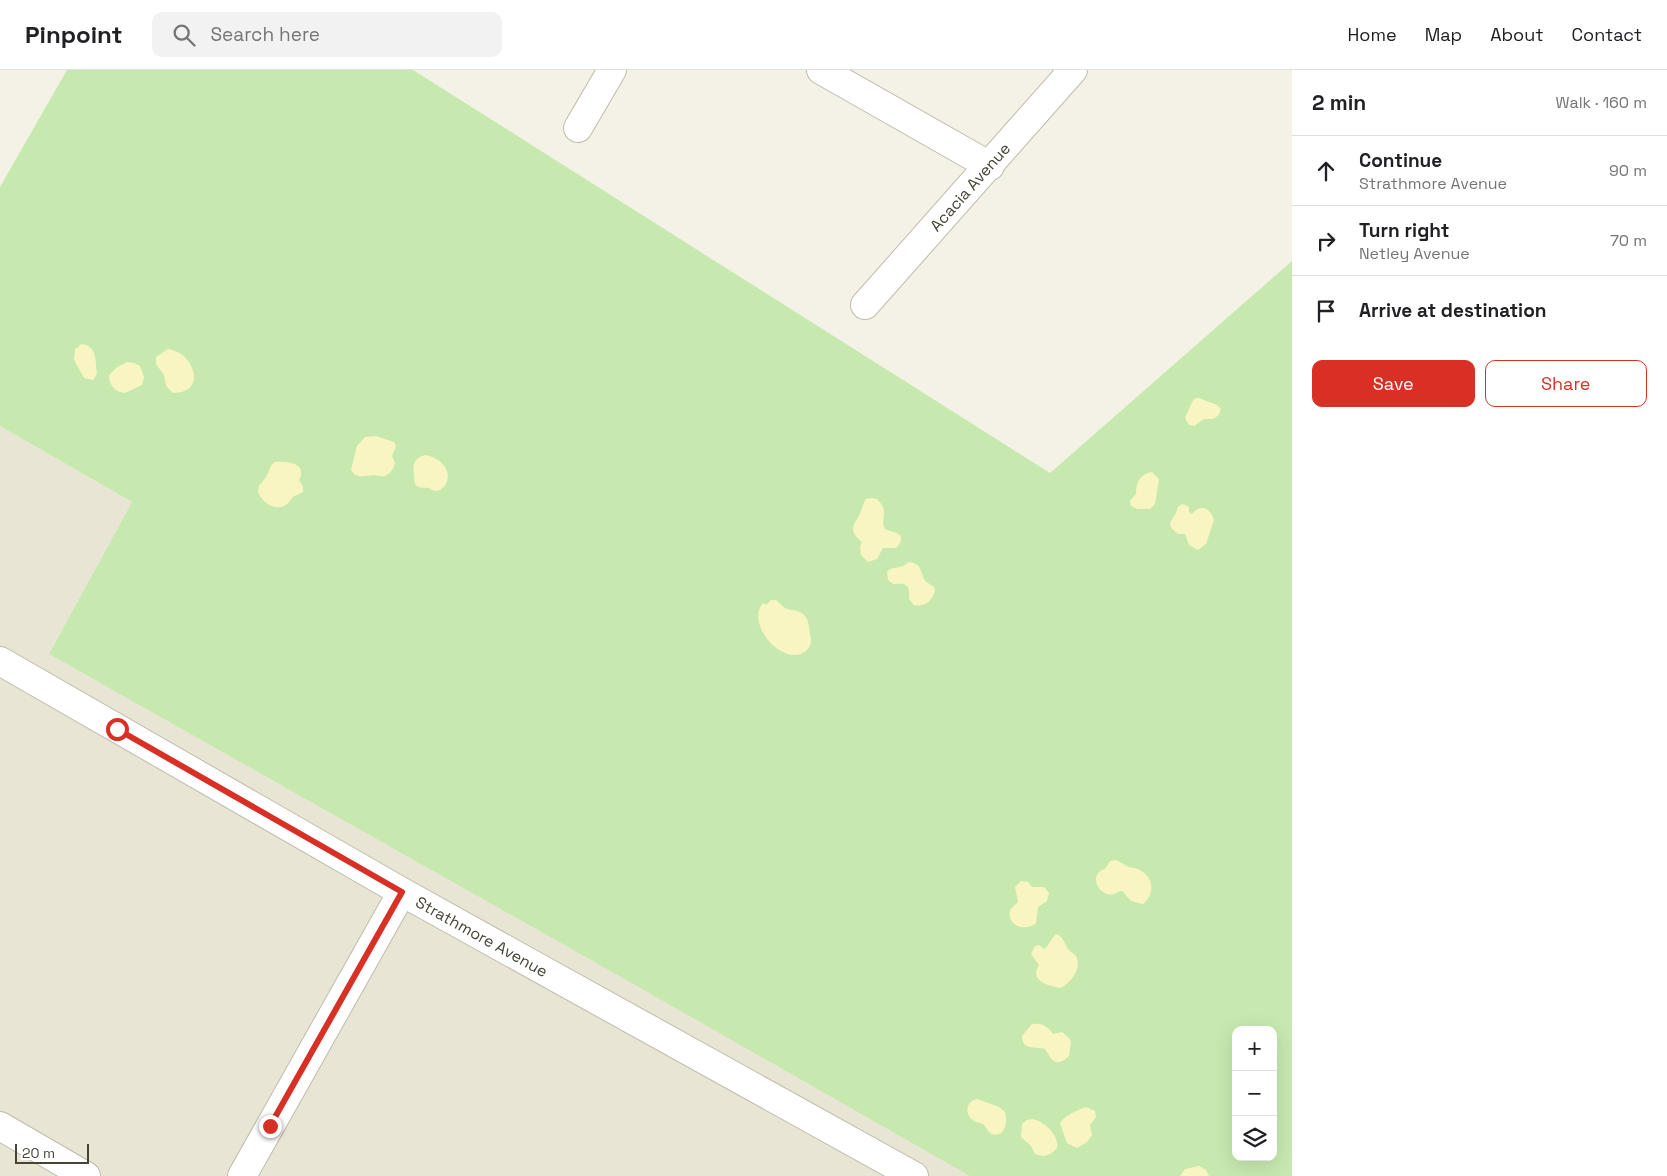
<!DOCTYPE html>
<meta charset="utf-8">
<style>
body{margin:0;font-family:"Space Grotesk",sans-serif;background:#f2f2f2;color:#202124}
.controls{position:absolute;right:15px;bottom:15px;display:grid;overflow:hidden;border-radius:10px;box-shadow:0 5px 20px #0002}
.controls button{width:45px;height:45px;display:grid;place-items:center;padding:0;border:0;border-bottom:1px solid #e0e0e0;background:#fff;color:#202124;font:25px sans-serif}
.scale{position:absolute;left:15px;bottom:12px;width:74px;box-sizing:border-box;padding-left:5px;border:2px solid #474336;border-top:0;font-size:14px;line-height:18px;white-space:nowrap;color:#474336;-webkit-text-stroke:4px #fff;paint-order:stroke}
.stop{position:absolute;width:15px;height:15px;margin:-11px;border:4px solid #d93025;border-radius:50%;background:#fff}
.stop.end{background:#d93025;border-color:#fff;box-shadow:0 1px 5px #0008}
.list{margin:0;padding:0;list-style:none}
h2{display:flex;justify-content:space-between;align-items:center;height:65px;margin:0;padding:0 20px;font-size:21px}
h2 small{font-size:16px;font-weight:400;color:#757577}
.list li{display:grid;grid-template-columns:32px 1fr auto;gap:15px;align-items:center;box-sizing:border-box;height:70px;padding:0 20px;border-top:1px solid #e0e0e0}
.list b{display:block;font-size:19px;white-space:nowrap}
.list p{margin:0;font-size:16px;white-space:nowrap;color:#757577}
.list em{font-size:16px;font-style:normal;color:#757577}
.actions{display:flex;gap:10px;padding:15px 20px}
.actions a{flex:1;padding:11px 0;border:1px solid #d93025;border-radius:10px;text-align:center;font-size:18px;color:#d93025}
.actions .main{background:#d93025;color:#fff}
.icon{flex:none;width:28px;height:28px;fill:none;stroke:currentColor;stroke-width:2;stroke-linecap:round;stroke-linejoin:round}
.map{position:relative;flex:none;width:1292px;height:1106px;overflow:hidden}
header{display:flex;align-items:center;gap:30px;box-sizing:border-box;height:70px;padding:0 25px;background:#fff;border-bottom:1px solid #e0e0e0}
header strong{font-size:24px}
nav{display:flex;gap:28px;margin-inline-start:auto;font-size:18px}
.search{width:350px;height:45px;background:#f2f2f2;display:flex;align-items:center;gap:12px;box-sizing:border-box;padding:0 18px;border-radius:10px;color:#757577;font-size:19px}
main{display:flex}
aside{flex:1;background:#fff}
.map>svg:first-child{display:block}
</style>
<header>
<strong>Pinpoint</strong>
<div class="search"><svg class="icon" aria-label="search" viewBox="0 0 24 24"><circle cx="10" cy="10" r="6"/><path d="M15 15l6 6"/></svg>Search here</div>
<nav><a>Home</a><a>Map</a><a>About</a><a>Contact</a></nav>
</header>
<main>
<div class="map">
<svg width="1292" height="1106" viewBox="0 0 1292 1106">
<rect width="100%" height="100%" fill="#f4f2e7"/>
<path fill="#e8e5d5" d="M0,356L132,432L49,584L978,1106H0Z"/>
<path fill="#c7e9af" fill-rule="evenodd" d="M67,0H413L1050,403L1292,191V1106H970L623,908L49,584L132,432L0,356V117ZM1236,960H1273V1087H1236Z"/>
<path fill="#f9f5c2" d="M82,274C98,277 95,291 97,304L93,310L84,308L74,290L75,279Z
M168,279C194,282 208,323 173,323L166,316L164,305L156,294V287Z
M127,292L134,293L140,296L144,307L142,315L125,323C115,322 109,315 109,305L116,298Z
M1196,328H1200C1207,333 1216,332 1221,339L1219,345L1213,349H1204L1194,356L1189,355L1185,348L1193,330Z
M376,366L394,372L396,376L392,386L395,393C393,399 391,403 385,406C380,407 377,405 373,405C365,406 356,409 351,400L357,376L365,367Z
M426,385C464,395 444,431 429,418C425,417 421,419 417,416C413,413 415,410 414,405C412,394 415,387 426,385Z
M275,392C287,391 308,393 299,410L303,416V422C299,424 295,425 292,428C292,428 288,434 287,434C276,443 262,432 258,422C258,414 262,413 266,407C270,401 269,396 275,392Z
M1152,402L1159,409L1155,434L1150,439H1137L1131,436L1130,431L1136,424C1136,412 1140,404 1152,402Z
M871,428L877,429C891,443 879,447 885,459C895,463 909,464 896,478H883L877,489L868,492L861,485L860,477L862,472C846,458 855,456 861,441C863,436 863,433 866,429Z
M1183,434L1189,437V442L1191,444C1194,443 1195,440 1198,439C1206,435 1212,443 1214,450L1206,474L1198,480L1189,475L1185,464H1178C1166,454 1170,454 1176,443C1178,438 1177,436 1183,434Z
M909,492C923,494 920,502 925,511L934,517L935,520C932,531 926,537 914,535L909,529C910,514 907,513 893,514L888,510L887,502C892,496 896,499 903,496C905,495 907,493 909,492Z
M771,530H776C780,533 783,538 788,539C795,541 800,540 805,546C809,551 809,558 810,564C815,579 801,588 788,584C769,579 749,550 763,533L766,535Z
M1115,790C1120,791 1124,795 1129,797C1135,798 1140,799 1144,803C1155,812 1153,826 1143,834L1131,831L1122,821C1119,821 1117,823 1114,824C1099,828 1087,804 1105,799L1110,791Z
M1021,811L1028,812L1032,817H1044L1049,823L1047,831L1038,837L1036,853C1025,862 1007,856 1010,841C1011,837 1016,835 1018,832L1015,817Z
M1056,864C1064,867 1064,873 1068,879C1071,882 1075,884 1077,888C1081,900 1070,913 1061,918C1053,917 1036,913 1036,903C1036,900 1038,898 1039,895L1031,884L1035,876L1039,875L1044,879C1049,876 1051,868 1056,864Z
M1032,954C1041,953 1048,956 1053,964L1062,962L1069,968L1071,972L1069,986C1056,998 1052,991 1045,979C1035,976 1022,981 1022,966Z
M977,1029L999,1037L1005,1042C1008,1052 1005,1068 992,1064C987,1062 987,1058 984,1055C981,1052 976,1053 973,1050C964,1044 966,1031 977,1029Z
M1086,1037L1095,1041L1096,1047L1090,1055L1092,1065L1087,1072L1077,1078L1067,1073L1060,1053C1063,1047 1079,1039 1086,1037Z
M1032,1049C1043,1050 1060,1066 1057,1078C1051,1085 1044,1088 1035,1084L1031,1076L1021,1067L1022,1054L1027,1050Z
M1199,1096L1206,1100L1209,1106H1180L1185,1099Z"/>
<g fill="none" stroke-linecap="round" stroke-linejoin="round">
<defs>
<g id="minor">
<path d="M821,0L990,96"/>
<path d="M578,58L612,0"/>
<path id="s1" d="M865,235L1073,0"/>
<path id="s2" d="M0,591L402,822L914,1106"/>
<path d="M0,1056L86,1106"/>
<path d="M242,1106L402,822"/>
</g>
</defs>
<use href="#minor" stroke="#c0bbaa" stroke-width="30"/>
<use href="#minor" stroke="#fff" stroke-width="28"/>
</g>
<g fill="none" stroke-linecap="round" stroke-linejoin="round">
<path stroke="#d93025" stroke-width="6" d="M117,659L402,822L270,1056"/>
</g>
<g text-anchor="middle" stroke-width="4" stroke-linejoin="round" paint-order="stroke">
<g font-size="16" fill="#474336" stroke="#fff">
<text dy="6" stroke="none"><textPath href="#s1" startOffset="158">Acacia Avenue</textPath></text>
<text dy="6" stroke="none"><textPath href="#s2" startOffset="555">Strathmore Avenue</textPath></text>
</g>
</g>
</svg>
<div class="controls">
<button>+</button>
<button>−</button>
<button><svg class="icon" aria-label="layers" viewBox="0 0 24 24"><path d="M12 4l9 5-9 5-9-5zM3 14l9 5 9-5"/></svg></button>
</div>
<div class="scale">20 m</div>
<div class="stop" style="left:117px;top:659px"></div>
<div class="stop end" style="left:270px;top:1056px"></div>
</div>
<aside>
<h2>2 min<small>Walk · 160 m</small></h2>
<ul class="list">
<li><svg class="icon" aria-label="ahead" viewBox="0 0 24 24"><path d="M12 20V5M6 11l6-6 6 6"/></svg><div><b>Continue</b><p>Strathmore Avenue</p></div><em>90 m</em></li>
<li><svg class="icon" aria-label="right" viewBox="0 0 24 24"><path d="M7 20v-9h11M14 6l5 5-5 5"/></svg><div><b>Turn right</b><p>Netley Avenue</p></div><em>70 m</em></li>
<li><svg class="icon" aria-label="arrive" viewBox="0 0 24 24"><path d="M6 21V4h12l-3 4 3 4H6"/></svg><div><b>Arrive at destination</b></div></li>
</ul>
<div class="actions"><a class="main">Save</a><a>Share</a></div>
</aside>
</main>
